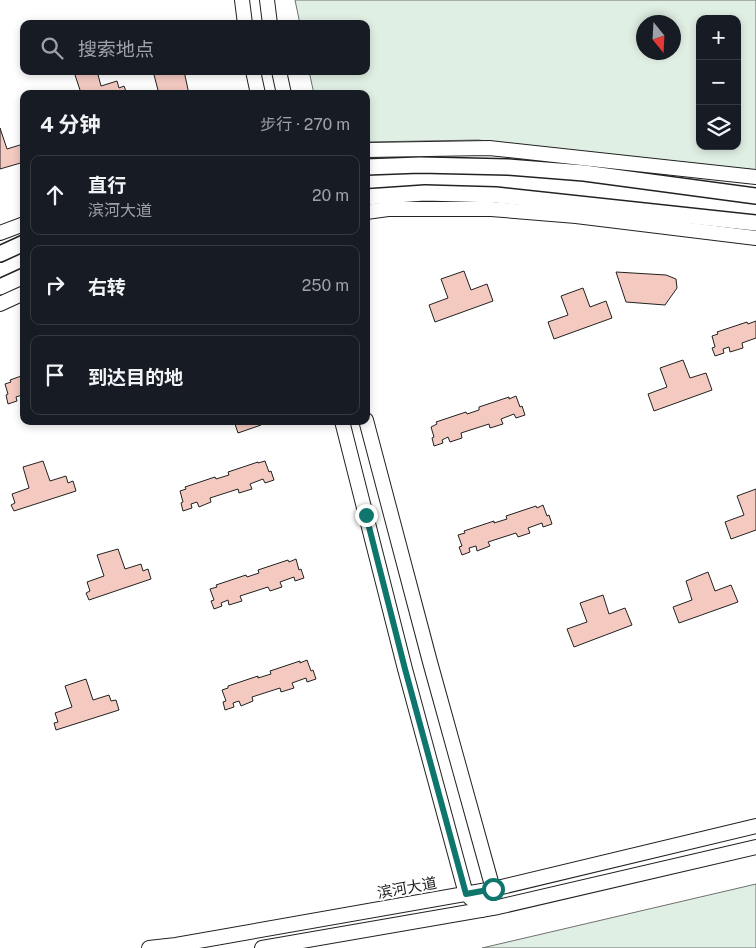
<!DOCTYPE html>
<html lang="zh">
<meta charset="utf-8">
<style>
body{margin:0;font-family:"Public Sans","Noto Sans SC",sans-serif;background:#242831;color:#f1f3f6}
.controls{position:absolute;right:15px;top:15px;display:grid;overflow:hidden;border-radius:10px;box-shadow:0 2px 8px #0003}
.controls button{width:45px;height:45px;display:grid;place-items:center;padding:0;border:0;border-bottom:1px solid #363941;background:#171b24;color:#f1f3f6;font:25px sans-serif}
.compass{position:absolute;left:636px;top:15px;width:45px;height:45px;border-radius:50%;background:#171b24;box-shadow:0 2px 8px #0003;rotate:162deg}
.stop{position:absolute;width:15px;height:15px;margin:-11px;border:4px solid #0f766e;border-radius:50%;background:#fff}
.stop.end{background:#0f766e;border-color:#fff;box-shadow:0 1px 5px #0008}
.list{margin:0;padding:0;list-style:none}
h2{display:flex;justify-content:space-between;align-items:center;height:65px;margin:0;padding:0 20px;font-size:21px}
h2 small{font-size:16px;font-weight:400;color:#9ea1a6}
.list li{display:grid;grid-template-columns:32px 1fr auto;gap:15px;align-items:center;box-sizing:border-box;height:80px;margin:0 10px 10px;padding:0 10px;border:1px solid #363941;border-radius:10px}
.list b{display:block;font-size:19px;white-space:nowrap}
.list p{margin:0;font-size:16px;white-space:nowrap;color:#9ea1a6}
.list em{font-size:16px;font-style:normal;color:#9ea1a6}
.icon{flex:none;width:28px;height:28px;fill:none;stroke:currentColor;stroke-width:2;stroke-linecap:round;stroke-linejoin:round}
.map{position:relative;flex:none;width:756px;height:948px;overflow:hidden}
.search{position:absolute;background:#171b24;box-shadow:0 2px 8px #0003;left:20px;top:20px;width:350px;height:55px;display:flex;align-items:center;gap:12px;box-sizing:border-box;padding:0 18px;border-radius:10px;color:#9ea1a6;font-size:19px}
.panel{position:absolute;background:#171b24;box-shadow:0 2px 8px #0003;left:20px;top:90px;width:350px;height:335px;border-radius:10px}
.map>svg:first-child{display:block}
</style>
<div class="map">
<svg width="756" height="948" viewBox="0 0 756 948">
<rect width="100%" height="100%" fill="#fff"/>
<path fill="#e0efe3" stroke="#6f6f6f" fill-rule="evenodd" d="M295,0H756V170L478,140L366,142V94H314L309,71H366V24H300ZM700,19H737V146H700ZM644,22H674V52H644Z
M756,884V948H482Z"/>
<path fill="#f3c9c0" stroke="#222" d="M77,71H97L101,86L117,81L119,88L124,86L127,94H79L81,93L74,72Z
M153,71H184L189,94H159Z
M0,128L7,149L23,144L24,147V162L0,169Z
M464,271L471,290L487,284L493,301L435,322L429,305L448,298L441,279Z
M616,272L666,275L676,279L677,288L665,305L626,302Z
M583,288L590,307L606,301L612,318L554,339L548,322L568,315L561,296Z
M756,321V338L742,343L743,348L730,352L729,347L723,349L724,353L715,356L712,348L715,347L712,336L718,334L717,332L747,322L748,324Z
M683,360L690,378L706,373L712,390L654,411L648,394L667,387L660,368Z
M24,375V399L22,395L16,397L17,401L8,404L6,395L8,394L5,384L11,382L10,380Z
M516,396L520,407L522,406L525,415L516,418L514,414L501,419L503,424L490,428L489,424L461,433L462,438L450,442L448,437L442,440L443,443L434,446L432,438L434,437L431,427L437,424L436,422L466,412L467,414L479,410V407L509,397V399Z
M234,421H259L261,425L238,433Z
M43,461L50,481L66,476L68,483L73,481L76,491L14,511L11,505L15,503L12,494L29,488L23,467Z
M265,461L269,472L271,471L274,480L265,483L263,479L250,484L252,489L239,493L238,489L210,498L211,502L199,507L197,502L191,504L192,508L183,511L181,503L183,502L180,491L186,489L185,487L215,477L216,479L229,475L228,472L258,462V463Z
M756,489V530L731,539L725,522L744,515L737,496Z
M543,505L547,516L549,515L552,524L543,527L542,523L528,528L530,533L518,537L516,533L488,542L490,546L477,551L476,546L469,548L470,552L462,555L459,547L462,546L458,535L465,533L464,531L494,521V523L507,519L506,516L536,506L537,508Z
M118,549L125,569L141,564L143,571L148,569L151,579L89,600L86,593L90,591L87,582L104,576L97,555Z
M296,559L299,570L301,569L304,578L295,581L294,577L280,582L282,587L270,591L268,587L240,596L242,601L229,605L228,600L221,603L222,606L214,609L211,601L214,600L210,589L217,587L216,585L246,575L247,577L259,573L258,570L288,560L289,562Z
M708,572L715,591L731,585L738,602L679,623L673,607L692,600L686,581Z
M603,595L609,614L625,608L632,625L574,647L567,629L587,622L580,603Z
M307,660L311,671L313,670L316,679L307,682L306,678L292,683L294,688L281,692L280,688L252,697L253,701L241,706L239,701L233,703L234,707L225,710L223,702L226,701L222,690L228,688V686L258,676V678L271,674L270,671L300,661V663Z
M86,679L93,700L109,695L111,701L116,700L119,710L56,730L54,723L58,722L55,713L72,707L65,686Z"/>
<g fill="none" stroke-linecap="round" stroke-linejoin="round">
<defs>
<path id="secondary" d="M242,0L245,24
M267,0L270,24
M253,71L258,94
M279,71L284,94
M366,150L489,148L756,177
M366,212L388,209H491L576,216L756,238
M0,233L24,224
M0,304L24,293
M342,421L405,669L466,894L483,910L493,889L430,662L366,420
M149,948L176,945L493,889L756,826
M262,948L498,907L756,847"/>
<path id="primary" d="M366,167L420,165L508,167L584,173L756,196
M366,197L425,193L496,195L756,223
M0,254L24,243
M0,287L24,276"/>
</defs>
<use href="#secondary" stroke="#222" stroke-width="16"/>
<use href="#primary" stroke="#222" stroke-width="18"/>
<use href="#secondary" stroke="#fff" stroke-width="14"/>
<use href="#primary" stroke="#fff" stroke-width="15"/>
</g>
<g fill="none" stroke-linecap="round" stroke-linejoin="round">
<path stroke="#0f766e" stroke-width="6" d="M366,515L405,669L466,894L493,889"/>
</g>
<g text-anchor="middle" stroke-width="4" stroke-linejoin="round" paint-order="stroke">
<g font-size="15" fill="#222" stroke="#fff">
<text transform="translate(407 888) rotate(-10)" y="5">滨河大道</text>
</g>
</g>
</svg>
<div class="controls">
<button>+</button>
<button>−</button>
<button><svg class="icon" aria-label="layers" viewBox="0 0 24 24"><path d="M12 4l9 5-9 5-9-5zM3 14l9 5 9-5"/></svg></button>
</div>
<svg class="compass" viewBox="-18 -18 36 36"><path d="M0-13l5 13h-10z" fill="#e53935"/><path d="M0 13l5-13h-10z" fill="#9ea1a6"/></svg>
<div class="stop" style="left:493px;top:889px"></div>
<div class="stop end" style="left:366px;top:515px"></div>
<div class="search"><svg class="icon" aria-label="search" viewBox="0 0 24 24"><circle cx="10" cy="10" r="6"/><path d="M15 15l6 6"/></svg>搜索地点</div>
<section class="panel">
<h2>4 分钟<small>步行 · 270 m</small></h2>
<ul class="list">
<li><svg class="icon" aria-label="ahead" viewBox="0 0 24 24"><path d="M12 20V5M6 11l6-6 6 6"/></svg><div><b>直行</b><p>滨河大道</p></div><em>20 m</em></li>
<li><svg class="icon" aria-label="right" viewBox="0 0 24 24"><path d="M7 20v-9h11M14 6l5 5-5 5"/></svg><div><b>右转</b></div><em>250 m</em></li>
<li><svg class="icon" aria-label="arrive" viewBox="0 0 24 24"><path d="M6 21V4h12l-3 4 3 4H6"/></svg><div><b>到达目的地</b></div></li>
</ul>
</section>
</div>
